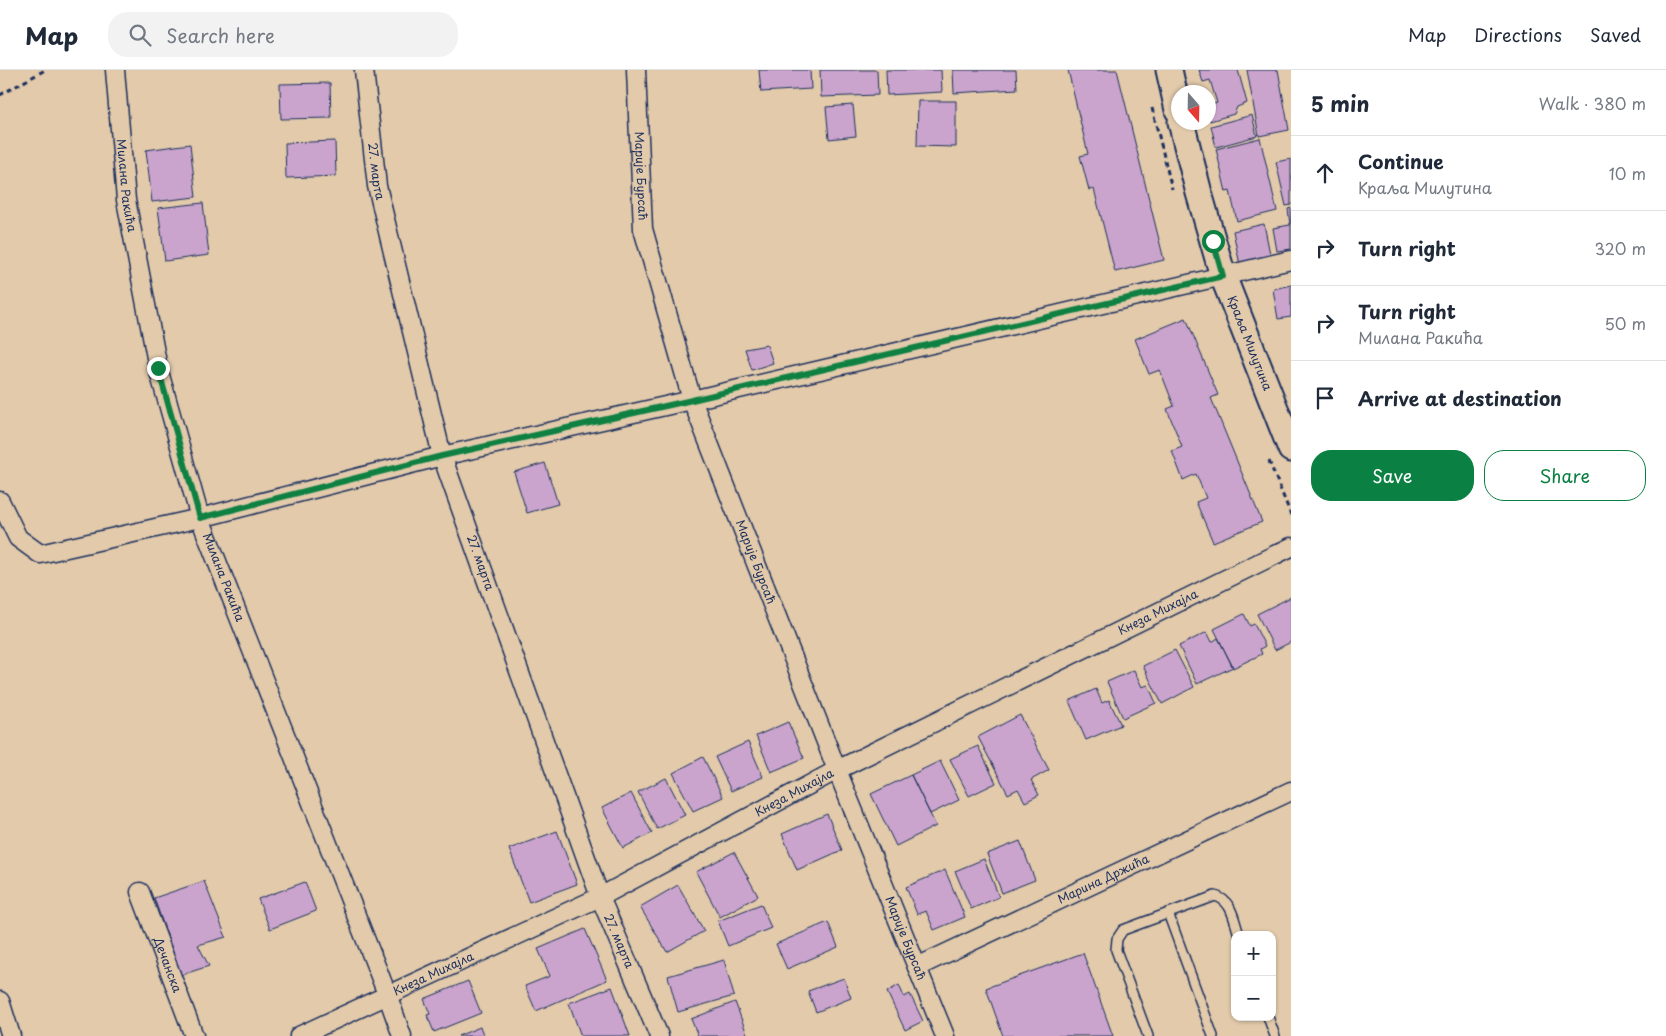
<!DOCTYPE html>
<meta charset="utf-8">
<style>
body{margin:0;font-family:"Playpen Sans",sans-serif;background:#f2f2f3;color:#1f2937}
.controls{position:absolute;right:15px;bottom:15px;display:grid;overflow:hidden;border-radius:10px;box-shadow:0 1px 4px #0004}
.controls button{width:45px;height:45px;display:grid;place-items:center;padding:0;border:0;border-bottom:1px solid #e0e1e3;background:#fff;color:#1f2937;font:25px sans-serif}
.compass{position:absolute;left:1171px;top:15px;width:45px;height:45px;border-radius:50%;background:#fff;box-shadow:0 1px 4px #0004;rotate:160deg}
.stop{position:absolute;width:15px;height:15px;margin:-11px;border:4px solid #0b8043;border-radius:50%;background:#fff}
.stop.end{background:#0b8043;border-color:#fff;box-shadow:0 1px 5px #0008}
.list{margin:0;padding:0;list-style:none}
h2{display:flex;justify-content:space-between;align-items:center;height:65px;margin:0;padding:0 20px;font-size:21px}
h2 small{font-size:16px;font-weight:400;color:#747a83}
.list li{display:grid;grid-template-columns:32px 1fr auto;gap:15px;align-items:center;box-sizing:border-box;height:75px;padding:0 20px;border-top:1px solid #e0e1e3}
.list b{display:block;font-size:19px;white-space:nowrap}
.list p{margin:0;font-size:16px;white-space:nowrap;color:#747a83}
.list em{font-size:16px;font-style:normal;color:#747a83}
.actions{display:flex;gap:10px;padding:15px 20px}
.actions a{flex:1;padding:11px 0;border:1px solid #0b8043;border-radius:20px;text-align:center;font-size:18px;color:#0b8043}
.actions .main{background:#0b8043;color:#fff}
.icon{flex:none;width:28px;height:28px;fill:none;stroke:currentColor;stroke-width:2;stroke-linecap:round;stroke-linejoin:round}
.map{position:relative;flex:none;width:1291px;height:966px;overflow:hidden}
header{display:flex;align-items:center;gap:30px;box-sizing:border-box;height:70px;padding:0 25px;background:#fff;border-bottom:1px solid #e0e1e3}
header strong{font-size:24px}
nav{display:flex;gap:28px;margin-inline-start:auto;font-size:18px}
.search{width:350px;height:45px;background:#f2f2f3;display:flex;align-items:center;gap:12px;box-sizing:border-box;padding:0 18px;border-radius:20px;color:#747a83;font-size:19px}
main{display:flex}
aside{flex:1;background:#fff}
.map>svg:first-child{display:block}
</style>
<header>
<strong>Map</strong>
<div class="search"><svg class="icon" aria-label="search" viewBox="0 0 24 24"><circle cx="10" cy="10" r="6"/><path d="M15 15l6 6"/></svg>Search here</div>
<nav><a>Map</a><a>Directions</a><a>Saved</a></nav>
</header>
<main>
<div class="map">
<svg width="1291" height="966" viewBox="0 0 1291 966">
<rect width="100%" height="100%" fill="#e2caaa"/>
<filter id="ink" filterUnits="userSpaceOnUse"><feTurbulence type="fractalNoise" baseFrequency=".02" numOctaves="2"/><feDisplacementMap in="SourceGraphic" scale="10" xChannelSelector="R" yChannelSelector="G"/><feConvolveMatrix kernelMatrix="1 2 1 2 8 2 1 2 1" color-interpolation-filters="sRGB"/></filter>
<g filter="url(#ink)">
<path fill="#caa4cc" stroke="#1b2f5e" d="M759,0H810L811,19L761,22Z
M820,0H877L878,25L821,27Z
M886,0H941L942,22L887,25Z
M953,0H1016L1017,19L954,23Z
M1068,0H1117L1164,190L1115,202L1094,119L1089,120L1080,86L1088,84Z
M1199,0H1238L1247,33L1237,37L1234,44L1210,51L1208,35L1217,33L1210,10L1203,12Z
M1247,0H1278L1289,60L1259,66Z
M330,13L331,48L281,49L280,14Z
M918,31H956V77L917,76Z
M853,35L856,66L829,69L826,37Z
M1252,45L1257,66L1216,77L1211,56Z
M1260,68L1277,141L1237,151L1230,121L1226,122L1216,79Z
M335,71L336,106L286,108L285,73Z
M190,74L196,127L152,132L146,80Z
M1291,89V135L1286,136L1276,92Z
M203,133L209,185L165,191L158,138Z
M1291,138V179L1277,181L1273,158L1290,155L1288,139Z
M1264,154L1271,189L1240,195L1233,161Z
M1291,215V247L1278,249L1273,219Z
M1186,248L1218,325L1211,328L1262,452L1213,472L1196,432L1206,428L1196,404L1183,410L1172,381L1182,377L1167,339L1174,336L1160,300L1149,304L1135,269Z
M767,275L773,293L752,300L745,279Z
M545,393L558,434L527,443L514,402Z
M1291,527V572L1275,580L1257,544Z
M1244,544L1250,556L1254,554L1265,576L1260,579L1262,584L1233,598L1214,559Z
M1207,562L1212,572L1218,568L1233,597L1197,614L1179,576Z
M1175,580L1194,617L1162,634L1143,596Z
M1134,600L1142,617L1148,615L1156,633L1123,648L1107,612Z
M1096,619L1102,633L1109,630L1121,655L1086,670L1069,631Z
M1020,645L1049,700L1031,710L1039,725L1025,732L1018,719L1008,724L978,667Z
M788,652L804,688L771,702L756,666Z
M748,672L763,707L731,721L715,687Z
M978,676L996,713L969,726L950,689Z
M703,687L723,727L693,741L673,703Z
M940,691L959,730L930,744L911,705Z
M911,705L936,756L896,776L871,724Z
M666,708L685,745L657,759L638,722Z
M631,723L652,763L623,778L602,738Z
M827,744L842,780L797,800L782,764Z
M557,761L577,814L529,832L509,779Z
M1020,771L1035,810L1002,823L987,784Z
M734,782L758,826L720,847L696,802Z
M984,789L999,827L971,839L955,801Z
M945,800L965,847L934,860L926,841L917,844L906,817Z
M204,811L226,867L198,875L209,896L181,905L154,828Z
M305,812L316,841L270,859L258,829Z
M678,815L704,861L667,882L640,837Z
M761,834L771,858L728,876L718,851Z
M828,852L838,877L787,899L776,874Z
M585,859L607,910L536,941L525,916L550,906L538,879Z
M1083,883L1113,966H1003L986,918Z
M724,890L734,926L678,942L668,906Z
M844,908L851,928L816,942L808,921Z
M468,911L481,943L434,962L427,945L430,944L424,929Z
M899,915L904,927L910,924L923,951L905,960L887,922Z
M612,917L630,966H581L569,933Z
M735,932L747,964L742,966H698L691,949Z
M480,957L484,966H458Z"/>
<g fill="none" stroke-linecap="round" stroke-linejoin="round">
<defs>
<path id="lane" d="M1168,843L1213,966
M1268,947L1275,966
M1148,966L1116,880L1117,869L1123,860L1215,826C1232,830 1234,850 1239,865"/>
<g id="street">
<path id="s1" d="M115,0L126,130L158,298L200,448L387,924L402,966"/>
<path id="s2" d="M364,0L377,116L442,386L600,827L659,966"/>
<path id="s3" d="M636,0L643,159L692,330L837,700L945,966"/>
<path d="M0,431L18,468L40,484L200,448L442,386L692,330L1291,190"/>
<path id="s4" d="M140,822L194,966"/>
<path id="s5" d="M917,897L1291,721"/>
<path d="M0,931L11,966"/>
<path id="s6" d="M299,966L600,827L837,700L1291,477"/>
</g>
<g id="secondary">
<path d="M1169,0L1178,40"/>
<path id="s7" d="M1181,52L1199,123L1223,206L1291,379"/>
</g>
</defs>
<use href="#lane" stroke="#1b2f5e" stroke-width="12"/>
<use href="#street" stroke="#1b2f5e" stroke-width="21"/>
<use href="#secondary" stroke="#1b2f5e" stroke-width="29"/>
<path stroke="#1b2f5e" stroke-width="3" stroke-dasharray="5 4" stroke-linecap="butt" d="M0,25L45,0
M1152,38L1172,119
M1269,391L1291,445"/>
<use href="#lane" stroke="#e2caaa" stroke-width="9"/>
<use href="#street" stroke="#e2caaa" stroke-width="18"/>
<use href="#secondary" stroke="#e2caaa" stroke-width="25"/>
</g>
</g>
<g fill="none" stroke-linecap="round" stroke-linejoin="round" filter="url(#ink)">
<path stroke="#0b8043" stroke-width="6" d="M158,298L200,448L442,386L692,330L1223,206L1213,171"/>
</g>
<g text-anchor="middle" stroke-width="5" stroke-linejoin="round" paint-order="stroke">
<g font-size="12" fill="#1b2f5e" stroke="#e2caaa">
<text dy="4" stroke="none"><textPath href="#s2" startOffset="102">27. марта</textPath></text>
<text dy="4" stroke="none"><textPath href="#s3" startOffset="106">Марије Бурсаћ</textPath></text>
<text dy="4" stroke="none"><textPath href="#s1" startOffset="116">Милана Ракића</textPath></text>
<text dy="4" stroke="none"><textPath href="#s7" startOffset="232">Краља Милутина</textPath></text>
<text dy="4" stroke="none"><textPath href="#s2" startOffset="508">27. марта</textPath></text>
<text dy="4" stroke="none"><textPath href="#s3" startOffset="511">Марије Бурсаћ</textPath></text>
<text dy="4" stroke="none"><textPath href="#s1" startOffset="521">Милана Ракића</textPath></text>
<text dy="4" stroke="none"><textPath href="#s6" startOffset="958">Кнеза Михајла</textPath></text>
<text dy="4" stroke="none"><textPath href="#s6" startOffset="552">Кнеза Михајла</textPath></text>
<text dy="4" stroke="none"><textPath href="#s5" startOffset="206">Марина Држића</textPath></text>
<text dy="4" stroke="none"><textPath href="#s3" startOffset="916">Марије Бурсаћ</textPath></text>
<text dy="4" stroke="none"><textPath href="#s2" startOffset="911">27. марта</textPath></text>
<text dy="4" stroke="none"><textPath href="#s4" startOffset="78">Дечанска</textPath></text>
<text dy="4" stroke="none"><textPath href="#s6" startOffset="148">Кнеза Михајла</textPath></text>
</g>
</g>
</svg>
<div class="controls">
<button>+</button>
<button>−</button>
</div>
<svg class="compass" viewBox="-18 -18 36 36"><path d="M0-13l5 13h-10z" fill="#e53935"/><path d="M0 13l5-13h-10z" fill="#747a83"/></svg>
<div class="stop" style="left:1213px;top:171px"></div>
<div class="stop end" style="left:158px;top:298px"></div>
</div>
<aside>
<h2>5 min<small>Walk · 380 m</small></h2>
<ul class="list">
<li><svg class="icon" aria-label="ahead" viewBox="0 0 24 24"><path d="M12 20V5M6 11l6-6 6 6"/></svg><div><b>Continue</b><p>Краља Милутина</p></div><em>10 m</em></li>
<li><svg class="icon" aria-label="right" viewBox="0 0 24 24"><path d="M7 20v-9h11M14 6l5 5-5 5"/></svg><div><b>Turn right</b></div><em>320 m</em></li>
<li><svg class="icon" aria-label="right" viewBox="0 0 24 24"><path d="M7 20v-9h11M14 6l5 5-5 5"/></svg><div><b>Turn right</b><p>Милана Ракића</p></div><em>50 m</em></li>
<li><svg class="icon" aria-label="arrive" viewBox="0 0 24 24"><path d="M6 21V4h12l-3 4 3 4H6"/></svg><div><b>Arrive at destination</b></div></li>
</ul>
<div class="actions"><a class="main">Save</a><a>Share</a></div>
</aside>
</main>
